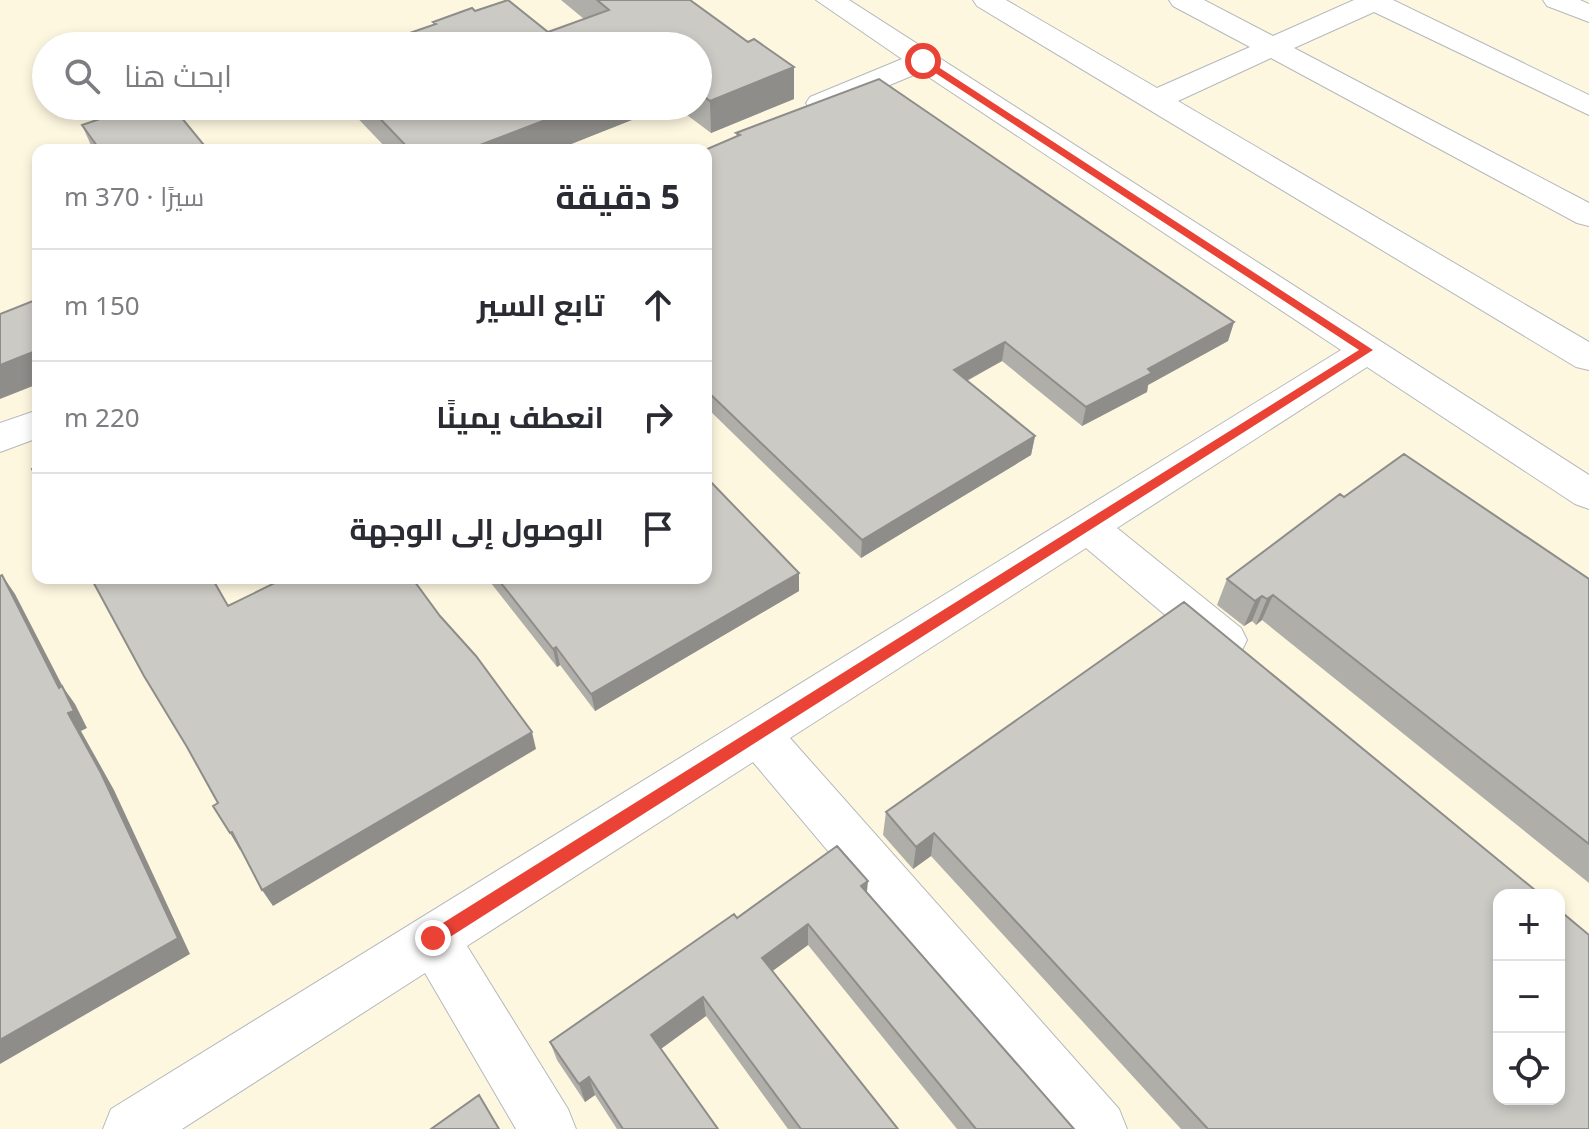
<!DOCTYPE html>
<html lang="ar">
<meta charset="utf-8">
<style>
body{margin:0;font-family:"Noto Sans",Cairo,sans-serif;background:#f7f7f7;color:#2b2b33;direction:rtl}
.controls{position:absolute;right:24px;bottom:24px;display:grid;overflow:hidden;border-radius:16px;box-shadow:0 4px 12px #0003}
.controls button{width:72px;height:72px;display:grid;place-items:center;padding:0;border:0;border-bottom:2px solid #e1e1e2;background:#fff;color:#2b2b33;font:40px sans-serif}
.stop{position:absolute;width:24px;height:24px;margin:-18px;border:6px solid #ea4335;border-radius:50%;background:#fff}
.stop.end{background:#ea4335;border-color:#fff;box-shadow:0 2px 8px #0008}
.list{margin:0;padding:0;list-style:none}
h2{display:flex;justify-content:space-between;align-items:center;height:104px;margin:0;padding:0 32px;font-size:34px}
h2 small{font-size:26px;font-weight:400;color:#7c7c81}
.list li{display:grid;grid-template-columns:52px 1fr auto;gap:24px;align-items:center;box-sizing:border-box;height:112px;padding:0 32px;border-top:2px solid #e1e1e2}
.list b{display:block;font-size:30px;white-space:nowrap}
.list em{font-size:26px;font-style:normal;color:#7c7c81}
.icon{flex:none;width:44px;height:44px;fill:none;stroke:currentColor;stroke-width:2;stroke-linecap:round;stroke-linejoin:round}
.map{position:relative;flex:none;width:1589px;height:1129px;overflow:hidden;direction:ltr}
.search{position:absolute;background:#fff;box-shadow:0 4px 12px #0003;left:32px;top:32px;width:680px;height:88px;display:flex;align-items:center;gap:20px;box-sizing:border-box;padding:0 28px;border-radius:44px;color:#7c7c81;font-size:30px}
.panel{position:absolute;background:#fff;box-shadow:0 4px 12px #0003;left:32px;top:144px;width:680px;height:440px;border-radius:16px;direction:rtl}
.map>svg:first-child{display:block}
</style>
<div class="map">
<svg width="1589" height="1129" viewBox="0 0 1589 1129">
<rect width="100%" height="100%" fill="#f1efe8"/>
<path fill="#fef7e0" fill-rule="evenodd" d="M0,0H1589V1129H0ZM46,46H698V106H46ZM38,150H706V578H38ZM1499,895H1559V1099H1499Z"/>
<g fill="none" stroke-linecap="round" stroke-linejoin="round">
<defs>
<path id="minor" d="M816,0H849L1589,475V509L1575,504L1367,367L1117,528L1241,628L1247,640L1241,652L1225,658L1209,652L1086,548L790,738L1119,1109L1127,1129H1062L753,762L467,946L568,1109L576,1129H516L425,973L182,1129H103L111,1109L1341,350L921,72L832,109H810L806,103L810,97L902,59Z
M973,0H1006L1157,88L1250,47L1173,6L1169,0H1204L1273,36L1354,0H1393L1589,95V115L1374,12L1294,48L1589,203V226L1577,223L1271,58L1178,101L1589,342V370L1576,367L977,6Z
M1543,0H1580L1589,4V22L1547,6Z
M38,410V438L0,452V423Z"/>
</defs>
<use href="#minor" stroke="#b5b8bc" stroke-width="2"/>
<use href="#minor" fill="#fff" fill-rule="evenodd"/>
</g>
<path fill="#afaea9" d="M561,0H690L794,99L711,133L675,106H698V46L433,25V22L475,11L548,32L584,19Z
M346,106H667L556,150H388Z
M82,125L208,150H93Z
M736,133L1234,322L1228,341L1148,385L1147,392L1082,426L1002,361L967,381L1035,436L1031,455L861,558L706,407V150L737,137Z
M1344,497L1589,579V883L1262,620L1256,625L1252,621L1244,626L1217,605L1227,579Z
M799,573V591L595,711L560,665L557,667L487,578H706Z
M886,812L1589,935V1129H1181L931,856L913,869L883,835Z
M867,893L1074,1129H957L808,945L772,971L898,1129H788L706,1016L661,1049L718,1129H617L595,1095L585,1102L557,1060L550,1042L737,918Z"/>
<path fill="#8f8d8a" d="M794,67V99L711,133L710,101Z
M582,106H667L556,150H467Z
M1234,322L1228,341L1148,385L1147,392L1082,426L1086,407L1148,369Z
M1005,342L1002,361L951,389L954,370Z
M38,350V384L0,399V365Z
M1035,436L1031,455L861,558L862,540Z
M799,573V591L595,711L591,694Z
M2,575L15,594L63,687L75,704L87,728L81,731L114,790L190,954L0,1064V1040L68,713L59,688Z
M1273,595L1262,620L1256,625L1267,599Z
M1262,596L1252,621L1244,626L1255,601Z
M556,647L560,665L557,667L553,649Z
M532,732L536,749L273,906L262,890Z
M232,832L243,848L240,850L230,833Z
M934,833L931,856L913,869L916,847Z
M868,881L866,902L861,886Z
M808,924V945L763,978L762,958Z
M703,997L706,1016L655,1053L651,1035Z
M589,1077L595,1095L585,1102L579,1084Z"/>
<path fill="#cccac5" stroke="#8f8d8a" stroke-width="2" d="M508,0L548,32L609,10L597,0H690L748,42L754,39L794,67L710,101L698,92V46H372L436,24L433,22L472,8L475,11Z
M879,79L1234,322L1148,369L1152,373L1086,407L1005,342L954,370L1035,436L862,540L706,390V150H705L740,135L736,133Z
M138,106H172L208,150H100L82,125Z
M368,106H582L467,150H410Z
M38,299V350L0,365V314Z
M1404,454L1589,579V844L1273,595L1267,599L1262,596L1255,601L1227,579L1340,494L1344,497Z
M38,466V481L32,469Z
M706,477L799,573L591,694L556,647L553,649L497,578H706Z
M2,575L59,688L62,686L74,711L68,713L101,773L178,938L0,1040V576Z
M91,578H212L228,606L283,579L282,578H412L440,616L476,656L532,732L262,890L232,832L230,833L213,806L218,803L187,747L144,676Z
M1184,602L1541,895H1499V1099H1559V910L1589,935V1129H1208L934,833L916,847L886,812Z
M837,846L868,881L861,886L1074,1129H976L808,924L762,958L898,1129H801L703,997L651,1035L718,1129H623L589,1077L579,1084L550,1042L734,914L737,918Z
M479,1095L499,1129H431Z"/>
<path fill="#ea4335" d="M920,59H926L1373,350L439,944H427V933L1359,350L920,63Z"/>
</svg>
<div class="controls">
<button>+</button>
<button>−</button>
<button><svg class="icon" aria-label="locate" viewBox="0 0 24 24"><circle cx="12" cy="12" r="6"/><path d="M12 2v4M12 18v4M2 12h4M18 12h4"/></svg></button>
</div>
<div class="stop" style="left:923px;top:61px"></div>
<div class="stop end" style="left:433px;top:938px"></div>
<div class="search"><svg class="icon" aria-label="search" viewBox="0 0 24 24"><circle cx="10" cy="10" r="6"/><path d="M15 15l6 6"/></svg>ابحث هنا</div>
<section class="panel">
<h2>5 دقيقة<small>سيرًا · 370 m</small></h2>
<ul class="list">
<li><svg class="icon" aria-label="ahead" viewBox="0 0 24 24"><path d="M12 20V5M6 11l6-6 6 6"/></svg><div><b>تابع السير</b></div><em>150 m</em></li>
<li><svg class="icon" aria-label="right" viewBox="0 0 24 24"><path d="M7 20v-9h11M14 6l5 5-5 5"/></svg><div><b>انعطف يمينًا</b></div><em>220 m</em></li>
<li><svg class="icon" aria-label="arrive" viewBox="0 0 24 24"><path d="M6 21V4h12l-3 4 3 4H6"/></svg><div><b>الوصول إلى الوجهة</b></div></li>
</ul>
</section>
</div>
